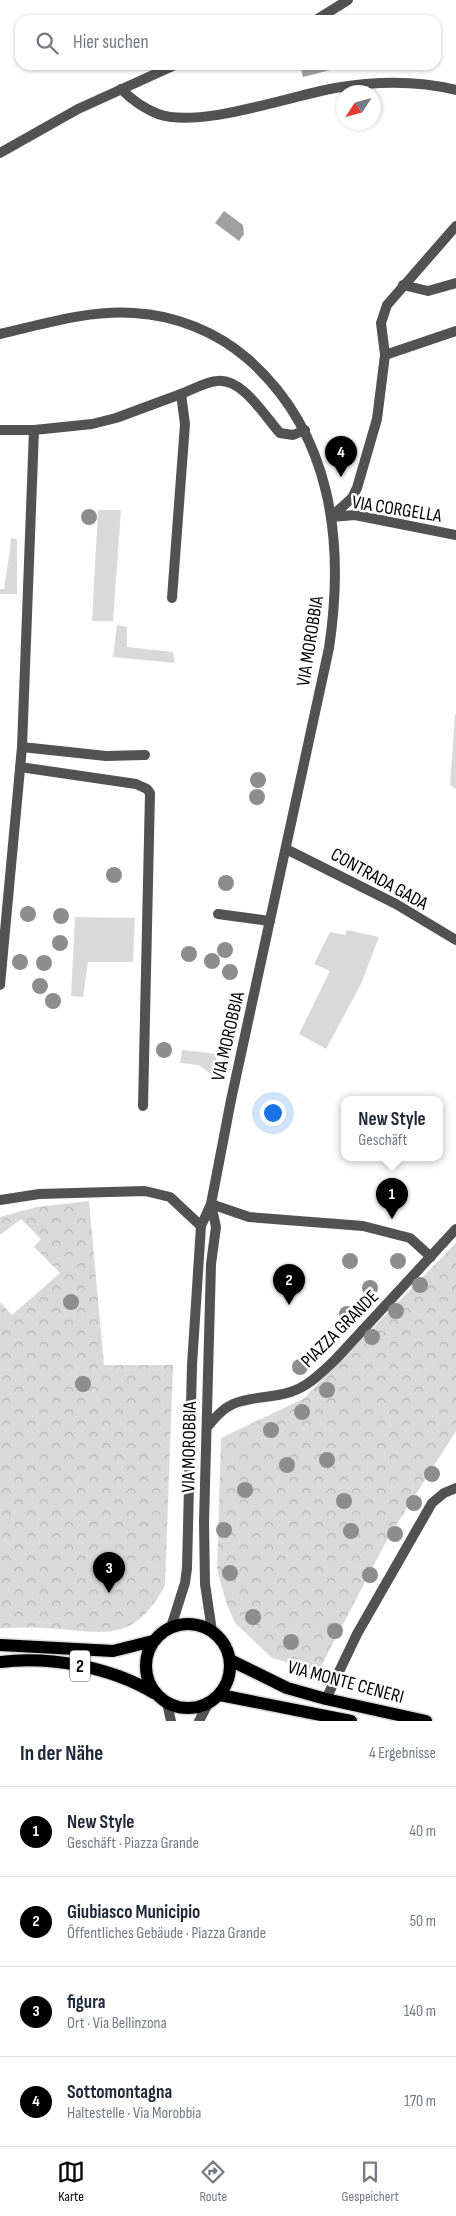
<!DOCTYPE html>
<html lang="de">
<meta charset="utf-8">
<style>
body{margin:0;font-family:"Sofia Sans Condensed",sans-serif;background:#f6f6f7;color:#1f2937}
.compass{position:absolute;left:336px;top:85px;width:45px;height:45px;border-radius:50%;background:#fff;box-shadow:0 1px 4px #0004;rotate:234deg}
.you{position:absolute;left:272px;top:1112px;width:18px;height:18px;margin:-12px;border:4px solid #fff;border-radius:50%;background:#1a73e8;box-shadow:0 0 0 8px #1a73e833}
.badge{display:grid;place-items:center;width:32px;height:32px;border-radius:50%;background:#000;color:#fff;font-size:16px;font-weight:700}
.pin{position:absolute;translate:-50% -41px;filter:drop-shadow(0 1px 2px #0008)}
.pin::after{content:'';position:absolute;top:26px;width:18px;height:15px;background:inherit;clip-path:polygon(0 0,100% 0,50% 100%)}
.popup{position:absolute;left:341px;top:1096px;width:102px;height:65px;box-sizing:border-box;display:grid;place-content:center;border-radius:10px;background:#fff;filter:drop-shadow(0 1px 4px #0005);font-size:16px;white-space:nowrap;color:#747a83}
.popup b{font-size:19px;color:#1f2937}
.popup::after{content:'';position:absolute;left:50%;top:100%;margin-left:-10px;border:10px solid transparent;border-top-color:#fff}
.list{margin:0;padding:0;list-style:none}
h2{display:flex;justify-content:space-between;align-items:center;height:65px;margin:0;padding:0 20px;font-size:21px}
h2 small{font-size:16px;font-weight:400;color:#747a83}
.list li{display:grid;grid-template-columns:32px 1fr auto;gap:15px;align-items:center;box-sizing:border-box;height:90px;padding:0 20px;border-top:1px solid #e0e1e3}
.list b{display:block;font-size:19px;white-space:nowrap}
.list p{margin:0;font-size:16px;white-space:nowrap;color:#747a83}
.list em{font-size:16px;font-style:normal;color:#747a83}
.icon{flex:none;width:28px;height:28px;fill:none;stroke:currentColor;stroke-width:2;stroke-linecap:round;stroke-linejoin:round}
.map{position:relative;flex:none;width:456px;height:1721px;overflow:hidden}
.search{position:absolute;background:#fff;box-shadow:0 1px 4px #0004;left:15px;right:15px;top:15px;height:55px;display:flex;align-items:center;gap:12px;box-sizing:border-box;padding:0 18px;border-radius:15px;color:#747a83;font-size:19px}
.sheet{height:425px;background:#fff}
nav{display:flex;justify-content:space-around;align-items:center;box-sizing:border-box;height:70px;border-top:1px solid #e0e1e3;background:#fff;font-size:14px;color:#747a83}
nav a{display:grid;justify-items:center;gap:2px}
nav .on{color:#000}
.map>svg:first-child{display:block}
</style>
<div class="map">
<svg width="456" height="1721" viewBox="0 0 456 1721">
<defs>
<pattern id="park-crowns" width="20" height="18" patternUnits="userSpaceOnUse" patternTransform="scale(1.25)"><rect width="20" height="18" fill="#d9d9d9"/><path d="M2 6a3 3 0 1 1 6 0M12 15a3 3 0 1 1 6 0" fill="none" stroke="#b8b8b8"/></pattern>
</defs>
<rect width="100%" height="100%" fill="#fff"/>
<path fill="#d9d9d9" d="M98,510H121L113,621H92Z
M11,538L17,539V594H0V589H4C6,571 10,557 11,538Z
M117,625L127,627V647L173,652L175,663L113,657Z
M455,715H456V789L450,785Z
M75,917L135,918L133,962H88L83,997L71,996Z
M347,930L379,937L361,984L326,1049L299,1034L330,971L314,964L330,932L345,935Z
M182,1050L218,1054L212,1075L199,1065L180,1063Z"/>
<path fill="url(#park-crowns)" d="M89,1201L104,1365H173L165,1586C130,1648 102,1630 42,1628C28,1627 14,1628 0,1628V1302L12,1315L60,1273L34,1247L41,1239L21,1219L0,1235V1217L37,1207Z
M456,1243V1431L388,1538L318,1672L272,1658L235,1623L226,1602L217,1569L221,1438L303,1399Z"/>
<path fill="#a0a0a0" d="M300,65H333L334,69L303,77Z
M224,211L243,225L244,234L239,241L215,223Z"/>
<g fill="none" stroke-linecap="round" stroke-linejoin="round">
<defs>
<path id="primary" d="M146 1666a42 42 0 1 1 84 0a42 42 0 1 1-84 0Z
M0,1645L113,1651L153,1641
M230,1660L287,1688L326,1699L426,1721
M0,1662C50,1656 111,1667 154,1693
M220,1695L351,1721"/>
</defs>
<use href="#primary" stroke="#dbdbdb" stroke-width="15"/>
<path stroke="#525252" stroke-width="10" d="M403,285L428,291L456,283
M385,355L456,331
M34,430L92,424L116,418L181,394L185,424L172,598
M22,747L106,756L145,755
M20,767L136,784L147,789L150,793L143,1106
M286,849L396,904L456,940"/>
<path stroke="#525252" stroke-width="10" d="M121,89C132,100 143,108 158,114C199,129 290,96 335,88C376,81 416,80 456,90
M181,394C192,390 205,382 217,381C243,378 265,417 280,433L293,435L305,430
M0,430H34L22,747L0,985
M331,517L352,498L357,488L377,419L385,355L381,323L387,305L456,226
M331,517L355,515L456,535
M218,914L270,921
M0,1200L39,1194L145,1191L170,1197L201,1226
M211,1204L249,1217L363,1226L410,1238L431,1257
M207,1427C215,1418 222,1409 233,1404C254,1395 278,1399 298,1389C312,1383 324,1370 335,1360L456,1229
M326,1699L357,1634L432,1503L444,1493L456,1488
M167,1703L171,1721
M199,1721L208,1704"/>
<path stroke="#525252" stroke-width="10" d="M316,20L348,0
M0,153L78,109L175,65
M0,334C44,324 88,310 134,313C175,315 217,332 248,359C332,433 345,542 329,648L231,1100L211,1204L201,1226L192,1365L187,1568L185,1583L171,1627
M211,1204L216,1227L211,1264L204,1522L205,1584L212,1631"/>
<use href="#primary" stroke="#000" stroke-width="12"/>
</g>
<g fill="#8d8d8d">
<circle cx="89" cy="517" r="8"/>
<circle cx="258" cy="780" r="8"/>
<circle cx="257" cy="797" r="8"/>
<circle cx="114" cy="875" r="8"/>
<circle cx="226" cy="883" r="8"/>
<circle cx="28" cy="914" r="8"/>
<circle cx="61" cy="916" r="8"/>
<circle cx="60" cy="943" r="8"/>
<circle cx="225" cy="950" r="8"/>
<circle cx="189" cy="954" r="8"/>
<circle cx="212" cy="961" r="8"/>
<circle cx="20" cy="962" r="8"/>
<circle cx="44" cy="963" r="8"/>
<circle cx="230" cy="972" r="8"/>
<circle cx="40" cy="986" r="8"/>
<circle cx="53" cy="1001" r="8"/>
<circle cx="164" cy="1050" r="8"/>
<circle cx="350" cy="1261" r="8"/>
<circle cx="398" cy="1261" r="8"/>
<circle cx="420" cy="1285" r="8"/>
<circle cx="370" cy="1288" r="8"/>
<circle cx="71" cy="1302" r="8"/>
<circle cx="396" cy="1311" r="8"/>
<circle cx="347" cy="1314" r="8"/>
<circle cx="372" cy="1337" r="8"/>
<circle cx="300" cy="1367" r="8"/>
<circle cx="83" cy="1384" r="8"/>
<circle cx="327" cy="1390" r="8"/>
<circle cx="302" cy="1412" r="8"/>
<circle cx="271" cy="1430" r="8"/>
<circle cx="327" cy="1460" r="8"/>
<circle cx="287" cy="1465" r="8"/>
<circle cx="432" cy="1474" r="8"/>
<circle cx="245" cy="1490" r="8"/>
<circle cx="344" cy="1501" r="8"/>
<circle cx="414" cy="1503" r="8"/>
<circle cx="224" cy="1530" r="8"/>
<circle cx="351" cy="1531" r="8"/>
<circle cx="395" cy="1534" r="8"/>
<circle cx="230" cy="1573" r="8"/>
<circle cx="370" cy="1575" r="8"/>
<circle cx="253" cy="1617" r="8"/>
<circle cx="335" cy="1631" r="8"/>
<circle cx="291" cy="1642" r="8"/>
</g>
<g text-anchor="middle" stroke-width="5" stroke-linejoin="round" paint-order="stroke">
<rect fill="#fff" stroke="#4c4c4c" stroke-width="1" x="70" y="1650.5" width="20" height="31" rx="4"/>
<g font-size="18" font-weight="bold" fill="#000">
<text x="80" y="1672">2</text>
</g>
<g font-size="19" fill="#000" stroke="#fff">
<text transform="translate(397 508) rotate(9)" y="7">VIA CORGELLA</text>
<text transform="translate(309 641) rotate(-81)" y="7">VIA MOROBBIA</text>
<text transform="translate(380 878) rotate(29)" y="7">CONTRADA GADA</text>
<text transform="translate(227 1036) rotate(-77)" y="7">VIA MOROBBIA</text>
<text transform="translate(339 1328) rotate(-45)" y="7">PIAZZA GRANDE</text>
<text transform="translate(188 1447) rotate(-89)" y="7">VIA MOROBBIA</text>
<text transform="translate(346 1681) rotate(15)" y="7">VIA MONTE CENERI</text>
</g>
</g>
</svg>
<svg class="compass" viewBox="-18 -18 36 36"><path d="M0-13l5 13h-10z" fill="#e53935"/><path d="M0 13l5-13h-10z" fill="#747a83"/></svg>
<div class="you"></div>
<div class="pin badge" style="left:392px;top:1219px">1</div>
<div class="popup"><b>New Style</b>Geschäft</div>
<div class="pin badge" style="left:289px;top:1305px">2</div>
<div class="pin badge" style="left:109px;top:1593px">3</div>
<div class="pin badge" style="left:341px;top:477px">4</div>
<div class="search"><svg class="icon" aria-label="search" viewBox="0 0 24 24"><circle cx="10" cy="10" r="6"/><path d="M15 15l6 6"/></svg>Hier suchen</div>
</div>
<section class="sheet">
<h2>In der Nähe<small>4 Ergebnisse</small></h2>
<ul class="list">
<li><span class="badge">1</span><div><b>New Style</b><p>Geschäft · Piazza Grande</p></div><em>40 m</em></li>
<li><span class="badge">2</span><div><b>Giubiasco Municipio</b><p>Öffentliches Gebäude · Piazza Grande</p></div><em>50 m</em></li>
<li><span class="badge">3</span><div><b>figura</b><p>Ort · Via Bellinzona</p></div><em>140 m</em></li>
<li><span class="badge">4</span><div><b>Sottomontagna</b><p>Haltestelle · Via Morobbia</p></div><em>170 m</em></li>
</ul>
</section>
<nav>
<a class="on"><svg class="icon" aria-label="map" viewBox="0 0 24 24"><path d="M3 6l6-2 6 2 6-2v14l-6 2-6-2-6 2zM9 4v14M15 6v14"/></svg>Karte</a>
<a><svg class="icon" aria-label="directions" viewBox="0 0 24 24"><path d="M12 3l9 9-9 9-9-9zM9 14v-3h6M13 9l2 2-2 2"/></svg>Route</a>
<a><svg class="icon" aria-label="saved" viewBox="0 0 24 24"><path d="M7 4h10v16l-5-4-5 4z"/></svg>Gespeichert</a>
</nav>
